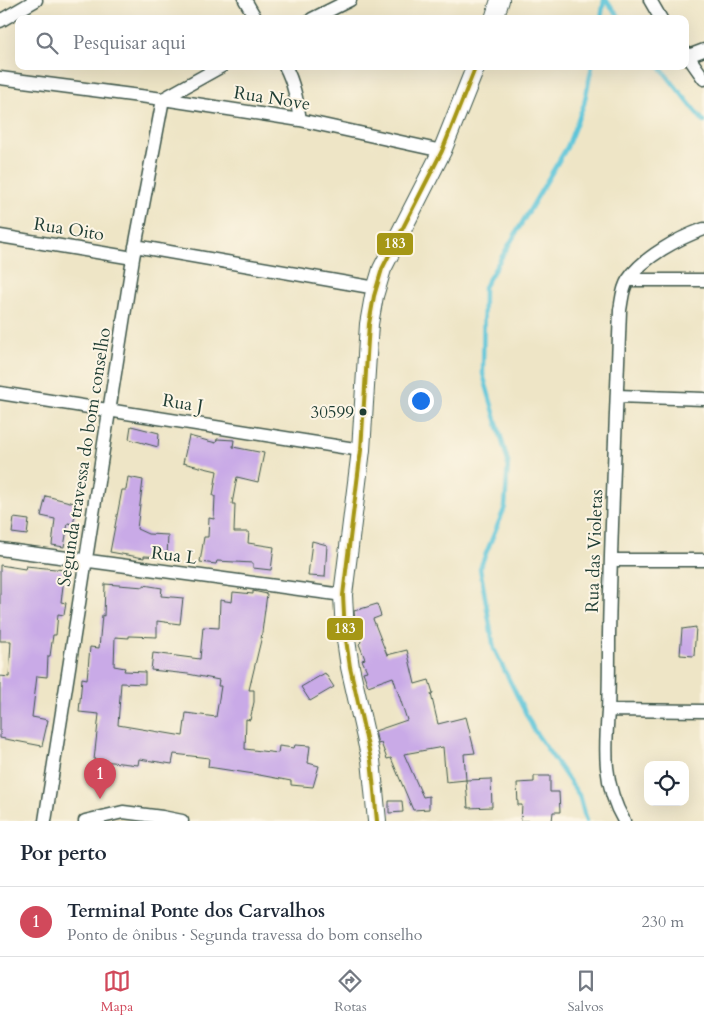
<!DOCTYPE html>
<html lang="pt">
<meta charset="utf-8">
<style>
body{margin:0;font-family:Cardo,serif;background:#f6f6f7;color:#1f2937}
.controls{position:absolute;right:15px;bottom:15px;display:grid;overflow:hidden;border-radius:10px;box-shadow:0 5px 20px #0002}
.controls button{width:45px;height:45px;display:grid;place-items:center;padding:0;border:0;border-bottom:1px solid #e0e1e3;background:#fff;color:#1f2937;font:25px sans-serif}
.you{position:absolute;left:420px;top:400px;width:18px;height:18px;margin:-12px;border:4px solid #fff;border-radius:50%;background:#1a73e8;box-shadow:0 0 0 8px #1a73e833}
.badge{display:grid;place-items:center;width:32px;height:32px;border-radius:50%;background:#d1495b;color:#fff;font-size:16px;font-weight:700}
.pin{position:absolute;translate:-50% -41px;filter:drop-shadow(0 1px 2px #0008)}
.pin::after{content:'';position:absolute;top:26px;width:18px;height:15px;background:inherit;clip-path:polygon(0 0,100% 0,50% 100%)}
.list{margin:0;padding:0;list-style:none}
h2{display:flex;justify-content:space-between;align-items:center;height:65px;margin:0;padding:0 20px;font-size:21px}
h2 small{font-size:16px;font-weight:400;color:#747a83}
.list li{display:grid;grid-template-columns:32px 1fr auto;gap:15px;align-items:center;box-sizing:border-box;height:70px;padding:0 20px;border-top:1px solid #e0e1e3}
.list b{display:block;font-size:19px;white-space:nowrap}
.list p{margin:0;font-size:16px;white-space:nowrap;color:#747a83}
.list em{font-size:16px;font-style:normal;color:#747a83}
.icon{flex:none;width:28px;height:28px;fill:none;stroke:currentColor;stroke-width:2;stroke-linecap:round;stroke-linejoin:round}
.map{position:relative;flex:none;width:704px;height:821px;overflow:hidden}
.search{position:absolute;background:#fff;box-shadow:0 5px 20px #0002;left:15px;right:15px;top:15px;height:55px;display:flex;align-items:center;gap:12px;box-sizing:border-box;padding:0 18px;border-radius:10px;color:#747a83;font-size:19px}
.sheet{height:135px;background:#fff}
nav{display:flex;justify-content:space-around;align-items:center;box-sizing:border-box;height:70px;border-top:1px solid #e0e1e3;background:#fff;font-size:14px;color:#747a83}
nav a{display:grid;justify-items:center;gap:2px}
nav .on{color:#d1495b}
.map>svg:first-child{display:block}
</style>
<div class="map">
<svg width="704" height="821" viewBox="0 0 704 821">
<rect width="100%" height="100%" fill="#fcf5e5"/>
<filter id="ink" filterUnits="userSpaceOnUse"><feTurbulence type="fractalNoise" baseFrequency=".02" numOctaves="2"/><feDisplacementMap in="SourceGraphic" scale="10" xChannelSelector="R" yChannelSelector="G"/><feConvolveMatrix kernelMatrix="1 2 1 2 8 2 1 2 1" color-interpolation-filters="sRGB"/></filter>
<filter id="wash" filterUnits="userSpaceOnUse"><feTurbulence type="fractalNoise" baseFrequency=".0096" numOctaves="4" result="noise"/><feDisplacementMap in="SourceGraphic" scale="20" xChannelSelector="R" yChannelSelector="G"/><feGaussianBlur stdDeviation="1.12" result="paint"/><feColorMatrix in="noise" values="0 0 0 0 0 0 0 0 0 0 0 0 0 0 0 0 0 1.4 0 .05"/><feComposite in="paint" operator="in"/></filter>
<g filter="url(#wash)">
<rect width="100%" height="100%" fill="#eee5c6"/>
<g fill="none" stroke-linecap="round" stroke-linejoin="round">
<path stroke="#5dc5d9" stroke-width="4.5" d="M606,0L621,19
M601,19L604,0
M659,66L704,122
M586,821L579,795L534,730L494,649L480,568L505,507L508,462L483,374L484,287L567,147L584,104L592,66"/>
</g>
<g id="blocks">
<path fill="#c9aae7" d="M131,426L159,433L158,447L129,439Z
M189,436L216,443L217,439L234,440L233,447L264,453L258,482L237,477L232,504H235L234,532H249L248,543L274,547L271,570L253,568V563L217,561L216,564L200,562L204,537H208L209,518L214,519L215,496H213L217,471L183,463Z
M128,477L143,480L137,529L148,534L168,535L167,557L144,556V558L110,552L122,490H126Z
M46,496L78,504L73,524L68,523L64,547L52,545L55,519L41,516Z
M14,518L29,520L27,535L12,533Z
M312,541L327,545L325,577L308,576Z
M0,565L25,569L26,566L65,570L61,602L66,603L64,615L58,614L56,635H53L50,656H48L47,677L37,676L32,717L48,720L42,746L0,738V676L9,677L11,641H0Z
M105,584L144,587V585L162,588L161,596L183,598L180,624L157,621V637L129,636V638L115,637L114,666L125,668L124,671L145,672V684L121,683L118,725L183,736L186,713L216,717L221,686H218L219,680L188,674L151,670L153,653L200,659L203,627L219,628L220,600L232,602L233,592L253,594V591L267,594L261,640L249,690H254V702L250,720L246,719L245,749L278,753L279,746L294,748L295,745L310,746L308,763L319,766L313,787L291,785V781L254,774L208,767L209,758L174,754L172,764L139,759L138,765L94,760L99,714L79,712L82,678L87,679L90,647L99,648L102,615L104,616Z
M377,604L381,616L373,619L387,655L407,650L415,684L429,680L433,693L431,694L438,724L466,717L475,753L464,754L466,780L446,782L443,747L404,754L423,797L429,796V809L413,810L391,758L387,759L381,743L378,744L375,731L407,720L393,677L368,686L363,672L367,671L362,660L365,659L359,644L361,642L355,623L354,611Z
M696,627L694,656L680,655L682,629Z
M325,673L334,687L310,701L301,687Z
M534,776H550V792H559L560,812H553L552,821H521L522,805H518L517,783L534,782Z
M491,779L492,807L468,808L466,780Z
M389,801H402L403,812L389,813Z"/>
</g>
</g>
<g filter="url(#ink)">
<use href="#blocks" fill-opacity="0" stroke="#3e564a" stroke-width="1"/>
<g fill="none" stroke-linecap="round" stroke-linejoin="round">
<defs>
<path id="street" d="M245,0L256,19
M650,0L661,19
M312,19L350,0
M0,21L36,0
M685,52L704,79
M688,56L704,50
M285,66C294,83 297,101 300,120
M0,78L163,99L300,120L442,151
M163,99L222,66
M0,236L133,258
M135,246L376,288
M628,280H704
M0,393L361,450
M617,396L704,399
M0,549L343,595
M611,560H704
M608,710L704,711
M45,821L133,258L163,99
M85,821L123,812L162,817L182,821
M624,821C603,785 605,750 608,711C609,686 609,660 609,635C611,527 616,418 620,310C622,300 622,289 628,280C643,257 679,238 704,229"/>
<path id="secondary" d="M494,19L500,0
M377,821L371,760L350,667L345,633L343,595L361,450L369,324L374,296L382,269L442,151L476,66"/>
</defs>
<use href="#street" stroke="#3e564a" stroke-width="15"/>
<use href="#secondary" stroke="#3e564a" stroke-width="20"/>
<use href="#street" stroke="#fff" stroke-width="12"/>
<use href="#secondary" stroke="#fff" stroke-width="18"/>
<defs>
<path id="bus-1" d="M377,821L371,760L350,667L345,633L343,595L361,450L369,324L374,296L382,269L442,151L476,66"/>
</defs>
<use href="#bus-1" stroke="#fcf5e5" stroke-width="8"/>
<use href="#bus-1" stroke="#a59715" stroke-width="4"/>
</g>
</g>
<circle fill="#1f3d34" stroke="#fcf5e5" stroke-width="2" cx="363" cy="412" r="4.5"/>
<g text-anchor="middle" stroke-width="4" stroke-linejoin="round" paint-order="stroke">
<g font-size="17" fill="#1f3d34" stroke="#fcf5e5" text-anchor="end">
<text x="354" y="418">30599</text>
</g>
<g font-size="18" fill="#1f3d34" stroke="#fcf5e5">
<text transform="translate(272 98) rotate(9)" y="6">Rua Nove</text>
<text transform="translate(69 229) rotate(9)" y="6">Rua Oito</text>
<text transform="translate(183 403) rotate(9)" y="6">Rua J</text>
<text transform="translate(84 457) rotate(-81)" y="6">Segunda travessa do bom conselho</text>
<text transform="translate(594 551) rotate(-88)" y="6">Rua das Violetas</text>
<text transform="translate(174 555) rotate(7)" y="6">Rua L</text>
</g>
</g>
<g stroke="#fcf5e5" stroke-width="2">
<rect x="376" y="232" width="38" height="24" rx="5" fill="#a59715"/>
<rect x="326" y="617" width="38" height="24" rx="5" fill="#a59715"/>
</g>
<g font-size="14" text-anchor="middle" font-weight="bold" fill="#fff">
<text x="395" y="248">183</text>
<text x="345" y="633">183</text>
</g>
</svg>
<div class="controls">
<button><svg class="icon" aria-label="locate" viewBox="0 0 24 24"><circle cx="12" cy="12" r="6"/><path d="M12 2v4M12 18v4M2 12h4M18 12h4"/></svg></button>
</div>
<div class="you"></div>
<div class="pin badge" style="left:100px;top:799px">1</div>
<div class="search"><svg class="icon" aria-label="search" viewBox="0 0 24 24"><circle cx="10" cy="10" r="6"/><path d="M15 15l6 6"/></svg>Pesquisar aqui</div>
</div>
<section class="sheet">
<h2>Por perto<small></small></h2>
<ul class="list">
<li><span class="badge">1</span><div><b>Terminal Ponte dos Carvalhos</b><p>Ponto de ônibus · Segunda travessa do bom conselho</p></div><em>230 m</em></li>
</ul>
</section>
<nav>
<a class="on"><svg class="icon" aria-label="map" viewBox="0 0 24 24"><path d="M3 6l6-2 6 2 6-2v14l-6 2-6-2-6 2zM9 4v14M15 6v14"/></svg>Mapa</a>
<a><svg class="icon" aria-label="directions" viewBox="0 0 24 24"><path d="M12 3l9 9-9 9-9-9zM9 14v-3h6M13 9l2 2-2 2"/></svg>Rotas</a>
<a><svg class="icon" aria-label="saved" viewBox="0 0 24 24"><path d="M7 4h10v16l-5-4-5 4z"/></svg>Salvos</a>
</nav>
